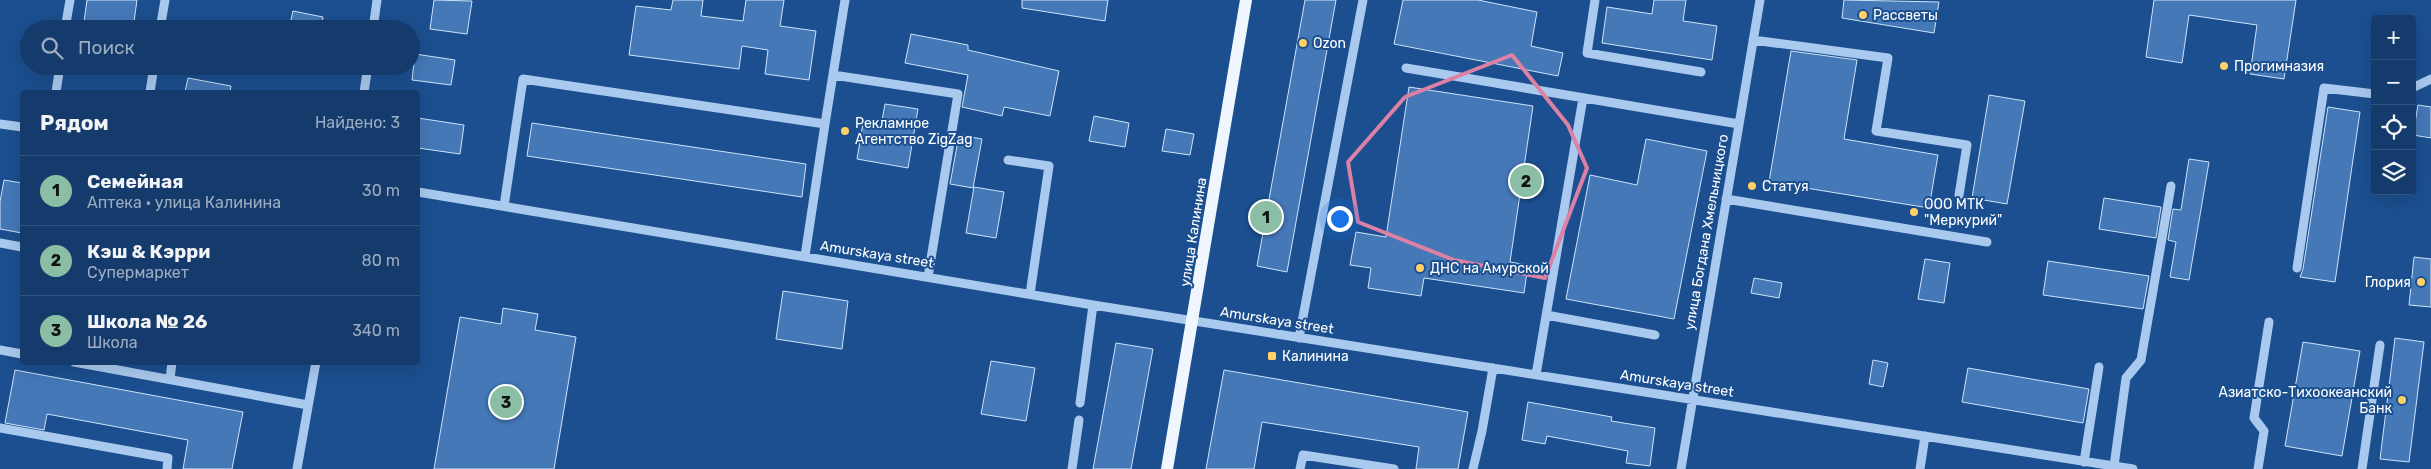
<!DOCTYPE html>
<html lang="ru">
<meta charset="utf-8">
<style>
body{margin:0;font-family:Rubik,sans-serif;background:#1d4271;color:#f1f3f6}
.controls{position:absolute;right:15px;top:15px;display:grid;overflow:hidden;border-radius:5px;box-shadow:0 5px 20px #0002}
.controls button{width:45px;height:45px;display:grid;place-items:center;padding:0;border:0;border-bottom:1px solid #33557e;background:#143b6b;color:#f1f3f6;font:25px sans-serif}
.you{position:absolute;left:1339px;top:218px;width:18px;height:18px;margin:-12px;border:4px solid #fff;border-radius:50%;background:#1a73e8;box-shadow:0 0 0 8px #1a73e833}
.badge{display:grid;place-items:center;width:32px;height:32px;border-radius:50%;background:#8abfa5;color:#111;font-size:16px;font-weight:700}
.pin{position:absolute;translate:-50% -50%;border:2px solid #fff;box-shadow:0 1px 5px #0006}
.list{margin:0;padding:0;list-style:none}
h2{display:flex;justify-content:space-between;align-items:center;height:65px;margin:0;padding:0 20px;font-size:21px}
h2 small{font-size:16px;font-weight:400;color:#9dadc1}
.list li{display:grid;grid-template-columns:32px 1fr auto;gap:15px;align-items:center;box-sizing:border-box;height:70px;padding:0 20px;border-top:1px solid #33557e}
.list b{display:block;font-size:19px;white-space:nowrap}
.list p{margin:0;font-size:16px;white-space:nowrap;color:#9dadc1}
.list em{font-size:16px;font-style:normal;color:#9dadc1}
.icon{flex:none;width:28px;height:28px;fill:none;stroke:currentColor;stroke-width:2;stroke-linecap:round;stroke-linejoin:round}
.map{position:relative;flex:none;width:2431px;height:469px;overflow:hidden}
.search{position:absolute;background:#143b6b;box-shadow:0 5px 20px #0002;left:20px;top:20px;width:400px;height:55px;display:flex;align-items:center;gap:12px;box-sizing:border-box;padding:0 18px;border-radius:28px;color:#9dadc1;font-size:19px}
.panel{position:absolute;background:#143b6b;box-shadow:0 5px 20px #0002;left:20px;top:90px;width:400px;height:275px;border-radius:5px}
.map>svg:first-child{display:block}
</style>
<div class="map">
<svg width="2431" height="469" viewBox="0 0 2431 469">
<rect width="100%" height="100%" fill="#1b4f8f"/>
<path fill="#4478b7" stroke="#cfe3fa" d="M87,0H137L133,29H83Z
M434,0L472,1L467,34L430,29Z
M673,0H703L701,16L743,21L746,0H784L780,26L816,31L809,80L765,74L768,50L742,46L739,69L629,55L636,6L671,10Z
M1022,0H1108L1105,21L1022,8Z
M1305,0H1336L1287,272L1257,266Z
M1403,0H1478L1537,12L1531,46L1563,53L1558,76L1394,44Z
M1654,0H1686L1683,21L1717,26L1712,60L1602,43L1607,7L1652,14Z
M1844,0L1939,2L1934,33L1842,18Z
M2154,0H2296L2284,79L2250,74L2257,25L2189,15L2182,63L2146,57Z
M293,11L323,17L321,29H289Z
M911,34L968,45V50L1059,71L1050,116L1004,107L1002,116L962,107L968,75L905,63Z
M1791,51L1857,60L1844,139L1938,155L1929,208L1769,182Z
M415,54L455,60L451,85L412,80Z
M188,78L231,86L230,92H185Z
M1409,87L1533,106L1510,262L1528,265L1524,293L1424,278L1421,296L1368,288L1371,268L1350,265L1356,232L1386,237Z
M1989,95L2025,101L2007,204L1972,198Z
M885,104L918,109L908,168L857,159L863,123L881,126Z
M2418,105L2431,107V138L2413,135Z
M2328,107L2360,112L2335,282L2300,277L2303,269Z
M1094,116L1129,123L1125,147L1089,141Z
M418,118L464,125L460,154L418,148Z
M532,123L806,164L802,197L527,156Z
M1166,129L1194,134L1190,155L1162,151Z
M959,135L982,139L973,188L950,184Z
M1646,139L1707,151L1674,319L1566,299L1590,175L1637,185Z
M2189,159L2209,162L2189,280L2170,277L2176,242L2168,240L2173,209L2181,210Z
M4,180L22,183V233L0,229V202Z
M974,187L1004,192L996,238L966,233Z
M2104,198L2161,207L2156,238L2099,229Z
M2414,257L2431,259V307L2409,305Z
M1925,259L1950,263L1944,303L1918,299Z
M2048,261L2149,276L2143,309L2043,295Z
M1754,278L1782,283L1779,298L1751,293Z
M783,291L848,301L842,349L776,339Z
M503,308L538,314L535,330L576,337L554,469H434L460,317L501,324Z
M2395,338L2424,342L2409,462L2380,459Z
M2303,342L2360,351L2342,456L2285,446Z
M1116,343L1153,349L1131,469H1093Z
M1873,360L1888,363L1883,387L1869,384Z
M991,361L1035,368L1026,421L981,414Z
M1968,368L2089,389L2083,423L1962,402Z
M15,370L243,412L232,469H183L188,440L47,414L44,430L5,423Z
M1224,370L1468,412L1458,469H1416L1419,447L1262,422L1254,469H1206Z
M1528,402L1612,417L1611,421L1655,428L1650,466L1626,463L1628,451L1547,436L1545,444L1522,440Z"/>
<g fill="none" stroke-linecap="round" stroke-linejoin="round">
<path stroke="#a9c9ee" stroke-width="9" d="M1595,0L1587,53L1701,72
M65,29L70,0
M160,29L165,0
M373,29L377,0
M1753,40L1888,58L1876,131L1967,145L1959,195
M1406,68L1739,124
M833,75L958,94L928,277
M2412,88L2431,79
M56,92L60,66
M150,92L154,66
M364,92L368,66
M0,124L22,127
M825,124L845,0
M1008,160L1049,166L1030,294
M418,192L1093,305L2133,469
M1726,199L1987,242
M504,206L523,79L825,124L805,256
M0,243L22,247
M2297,268L2324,88L2375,94
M1546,315L1655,335
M1299,338L1363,0
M0,350L22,354
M74,362L308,405
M1536,375L1583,98
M170,379L172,362
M1080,403L1093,305
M0,428L168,458L167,469
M2084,462L2099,367
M2114,466L2126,378L2141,360L2171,186
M297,469L316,362
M1072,469L1079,420
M1300,469L1303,455L1394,469
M1473,469L1482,431L1493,368
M1681,469L1760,0
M1920,469L1925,436
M2258,469L2264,431L2254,418L2269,322
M2362,469L2380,345"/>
<path stroke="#f0f6ff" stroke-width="12" d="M1167,469L1246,0"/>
</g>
<path fill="none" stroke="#dd80a5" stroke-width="4" stroke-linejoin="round" d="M1512,55L1568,125L1587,168L1545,278L1454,260L1358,222L1348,162L1405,97Z"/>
<g fill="#ffd166" stroke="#1b4f8f" stroke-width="2">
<circle cx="1863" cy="15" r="5"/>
<circle cx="1303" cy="43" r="5"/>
<circle cx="2224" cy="66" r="5"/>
<circle cx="845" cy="131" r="5"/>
<circle cx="1752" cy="186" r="5"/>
<circle cx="1914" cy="212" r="5"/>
<circle cx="1420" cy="268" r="5"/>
<circle cx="2421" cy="282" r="5"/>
<rect x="1267" y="351" width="10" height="10" rx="2.5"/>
<circle cx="2402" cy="400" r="5"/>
</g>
<g text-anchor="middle" stroke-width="4" stroke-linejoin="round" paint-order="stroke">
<g font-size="14" fill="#fff" stroke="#1b4f8f" text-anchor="start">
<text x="1873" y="20">Рассветы</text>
<text x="1313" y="48">Ozon</text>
<text x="2234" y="71">Прогимназия</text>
<text x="855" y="128">Рекламное<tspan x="855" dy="16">Агентство ZigZag</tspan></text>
<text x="1762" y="191">Статуя</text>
<text x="1924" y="209">ООО МТК<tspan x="1924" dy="16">"Меркурий"</tspan></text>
<text x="1430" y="273">ДНС на Амурской</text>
<text x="2411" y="287" text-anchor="end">Глория</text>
<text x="1282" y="361">Калинина</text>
<text x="2392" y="397" text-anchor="end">Азиатско-Тихоокеанский<tspan x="2392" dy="16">Банк</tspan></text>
</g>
<g font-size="14" fill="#fff" stroke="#1b4f8f">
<text transform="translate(1193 232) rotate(-81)" y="5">улица Калинина</text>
<text transform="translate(1706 232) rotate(-80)" y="5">улица Богдана Хмельницкого</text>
<text transform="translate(877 254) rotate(9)" y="5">Amurskaya street</text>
<text transform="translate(1277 320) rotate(9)" y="5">Amurskaya street</text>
<text transform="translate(1677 383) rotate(9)" y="5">Amurskaya street</text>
</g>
</g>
</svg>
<div class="controls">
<button>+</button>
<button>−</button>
<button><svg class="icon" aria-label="locate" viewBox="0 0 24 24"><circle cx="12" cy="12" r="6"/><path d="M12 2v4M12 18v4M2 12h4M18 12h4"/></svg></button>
<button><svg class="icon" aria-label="layers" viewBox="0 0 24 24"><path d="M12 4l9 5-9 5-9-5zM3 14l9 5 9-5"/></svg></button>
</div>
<div class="you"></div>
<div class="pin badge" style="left:1266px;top:217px">1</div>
<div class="pin badge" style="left:1526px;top:181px">2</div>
<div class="pin badge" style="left:506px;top:402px">3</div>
<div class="search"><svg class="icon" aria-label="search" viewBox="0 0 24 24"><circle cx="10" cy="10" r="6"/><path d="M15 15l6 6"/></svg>Поиск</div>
<section class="panel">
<h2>Рядом<small>Найдено: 3</small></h2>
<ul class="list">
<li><span class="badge">1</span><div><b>Семейная</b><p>Аптека · улица Калинина</p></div><em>30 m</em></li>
<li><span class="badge">2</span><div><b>Кэш &amp; Кэрри</b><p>Супермаркет</p></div><em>80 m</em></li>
<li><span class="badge">3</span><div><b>Школа № 26</b><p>Школа</p></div><em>340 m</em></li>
</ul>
</section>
</div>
